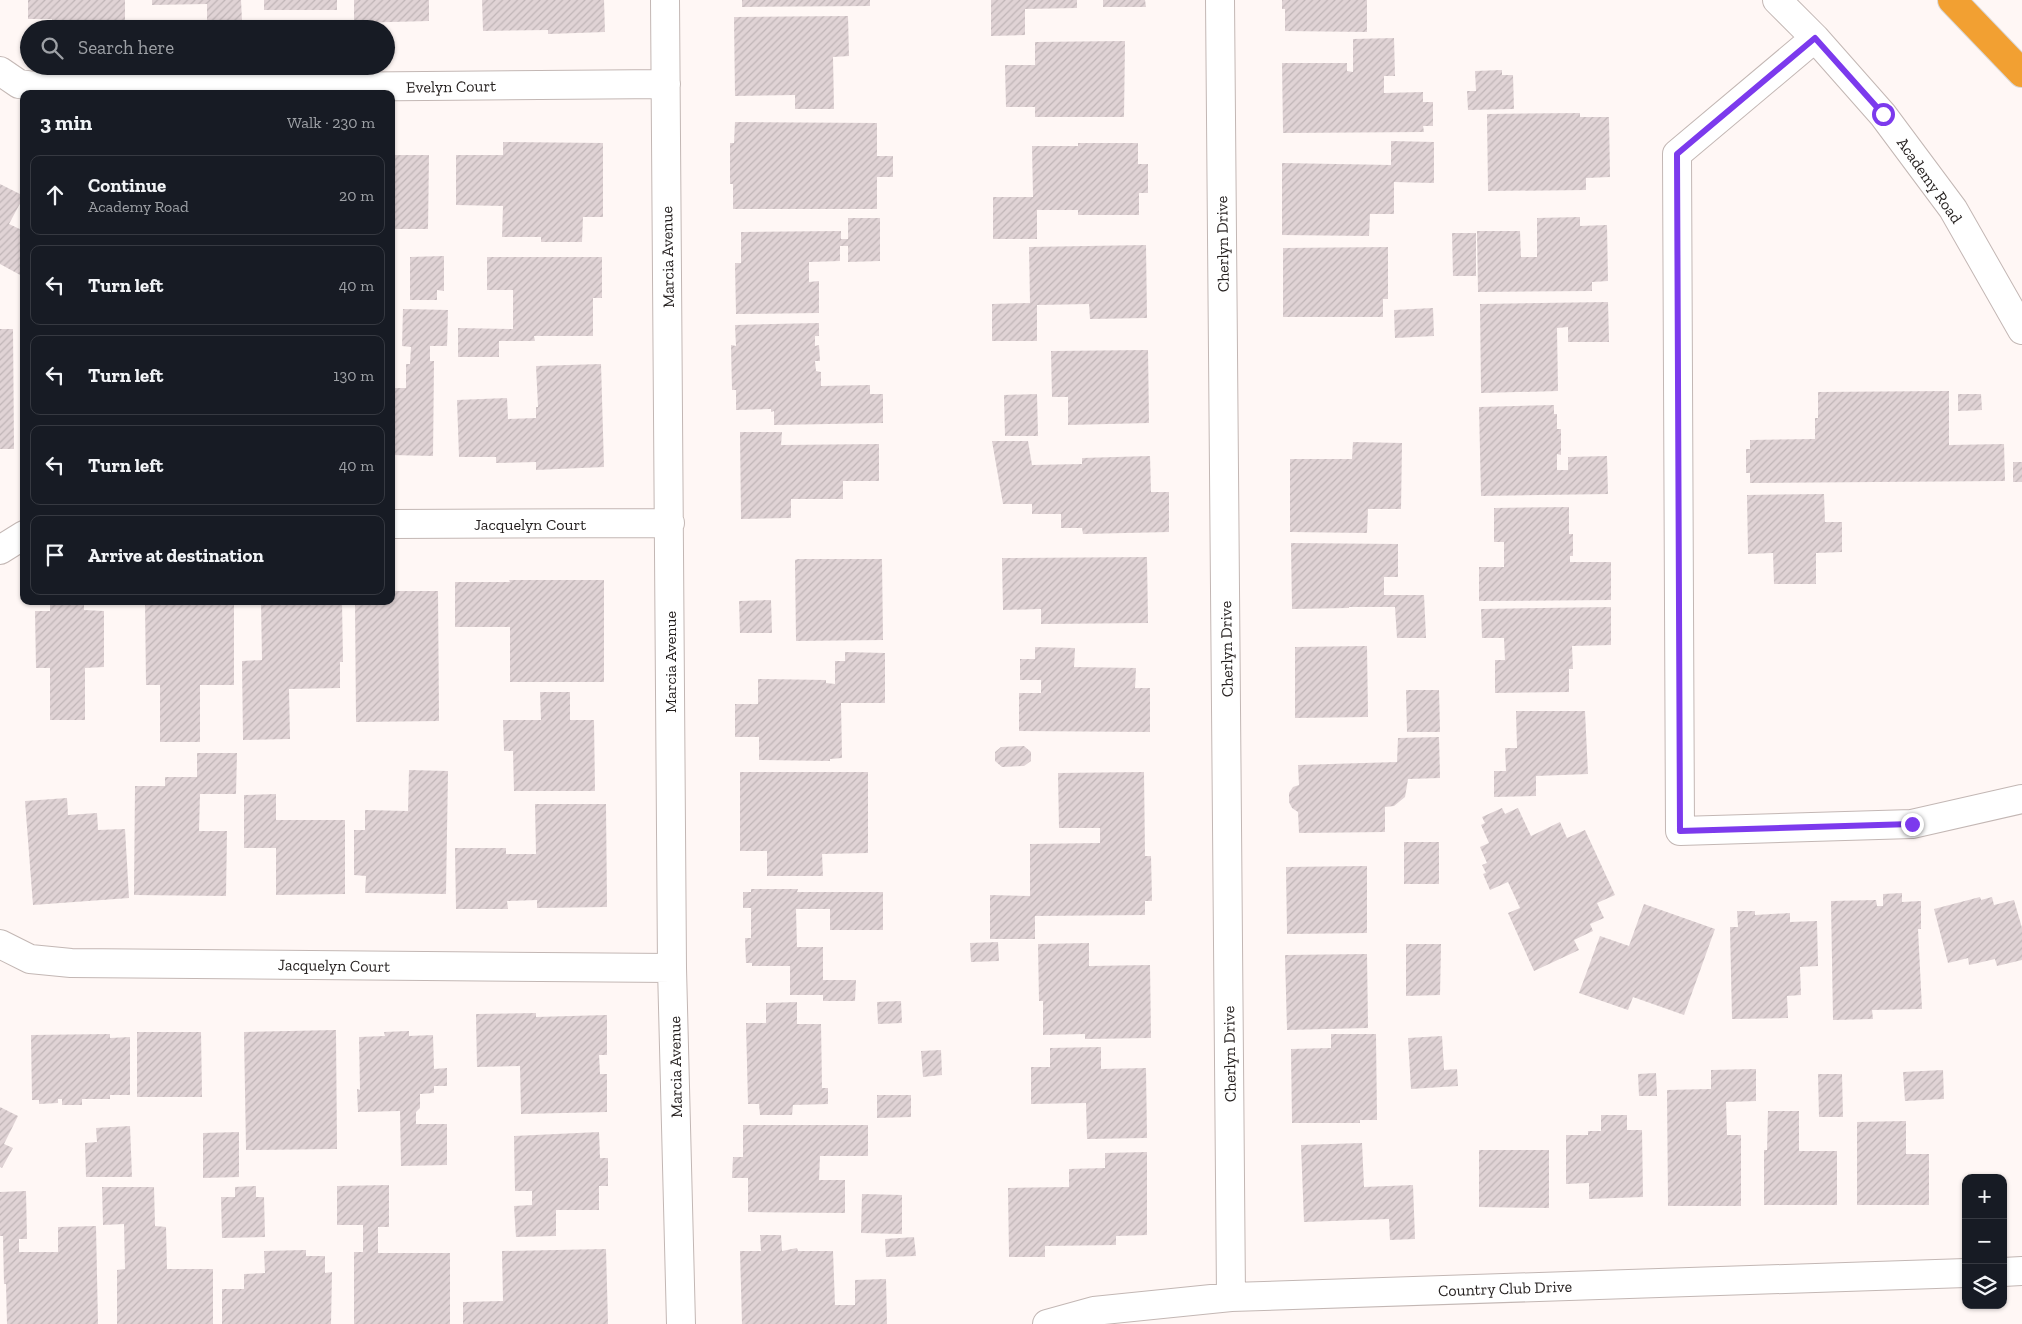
<!DOCTYPE html>
<meta charset="utf-8">
<style>
body{margin:0;font-family:"Zilla Slab",serif;background:#242831;color:#f1f3f6}
.controls{position:absolute;right:15px;bottom:15px;display:grid;overflow:hidden;border-radius:10px;box-shadow:0 1px 4px #0004}
.controls button{width:45px;height:45px;display:grid;place-items:center;padding:0;border:0;border-bottom:1px solid #363941;background:#171b24;color:#f1f3f6;font:25px sans-serif}
.stop{position:absolute;width:15px;height:15px;margin:-11px;border:4px solid #7c3aed;border-radius:50%;background:#fff}
.stop.end{background:#7c3aed;border-color:#fff;box-shadow:0 1px 5px #0008}
.list{margin:0;padding:0;list-style:none}
h2{display:flex;justify-content:space-between;align-items:center;height:65px;margin:0;padding:0 20px;font-size:21px}
h2 small{font-size:16px;font-weight:400;color:#9ea1a6}
.list li{display:grid;grid-template-columns:32px 1fr auto;gap:15px;align-items:center;box-sizing:border-box;height:80px;margin:0 10px 10px;padding:0 10px;border:1px solid #363941;border-radius:10px}
.list b{display:block;font-size:19px;white-space:nowrap}
.list p{margin:0;font-size:16px;white-space:nowrap;color:#9ea1a6}
.list em{font-size:16px;font-style:normal;color:#9ea1a6}
.icon{flex:none;width:28px;height:28px;fill:none;stroke:currentColor;stroke-width:2;stroke-linecap:round;stroke-linejoin:round}
.map{position:relative;flex:none;width:2022px;height:1324px;overflow:hidden}
.search{position:absolute;background:#171b24;box-shadow:0 1px 4px #0004;left:20px;top:20px;width:375px;height:55px;display:flex;align-items:center;gap:12px;box-sizing:border-box;padding:0 18px;border-radius:28px;color:#9ea1a6;font-size:19px}
.panel{position:absolute;background:#171b24;box-shadow:0 1px 4px #0004;left:20px;top:90px;width:375px;height:515px;border-radius:10px}
.map>svg:first-child{display:block}
</style>
<div class="map">
<svg width="2022" height="1324" viewBox="0 0 2022 1324">
<defs>
<pattern id="building-hatch" width="6" height="6" patternUnits="userSpaceOnUse" patternTransform="scale(1.25)"><rect width="6" height="6" fill="#e0d3d5"/><path d="M-1 1l2-2M0 6l6-6M5 7l2-2" fill="none" stroke="#c0b5b7"/></pattern>
</defs>
<rect width="100%" height="100%" fill="#fff7f5"/>
<path fill="url(#building-hatch)" d="M28,0H125V22L52,23V19H28Z
M152,0H241L242,21L207,22V4L152,5Z
M264,0H337V10H264Z
M354,0H429V21L354,23Z
M482,0H604L605,32L548,34V30L483,31Z
M742,0H870V6L742,7Z
M991,0H1077V8L1025,9V35L991,36Z
M1103,0H1145L1146,7H1103Z
M1282,0H1367V32L1285,31V9H1282Z
M848,16L849,56L833,57L834,109H795V95L735,96L734,17Z
M1394,38L1395,76H1384V93L1423,92V102H1433V126H1423L1424,132L1283,133L1282,63H1347V71L1353,72V39Z
M1125,41L1124,117H1035V107H1006L1005,65H1035V42Z
M1502,70V75H1513L1514,109L1468,110L1467,91H1476L1475,71Z
M1580,113V117H1609L1610,177L1586,178V190L1488,191L1487,114Z
M735,122L877,123V156H893V177H877V209H733V184H730V143H734Z
M1391,141L1434,142V183L1394,182V214H1370L1369,236L1282,235V163L1391,165Z
M503,142L603,143V217H583L582,242H541V237H502L503,206L456,205V155H503Z
M1078,143H1138V164H1148V193H1139V215H1078V210H1037V239H993V197H1033L1032,146H1078Z
M391,155H429L428,229H391Z
M0,184L24,196L9,224L24,231V272L22,276L0,264Z
M1580,217V226L1607,225L1608,281L1592,282V291L1478,292L1477,231H1520L1521,257H1537V218Z
M848,218H880V261L848,262V246H840V261L809,262V282L819,281V313L736,314L735,263H741V232L841,231V239H848Z
M1452,233H1476V276H1453Z
M1146,245L1147,318L1090,319L1089,304L1037,305V341H992V304L1030,303L1029,247Z
M1388,247V299H1383V317H1283V248Z
M444,256V291L437,290V300H410V257Z
M487,257H602V298H593V336H534L535,341H499V357H458V328L513,329V290H487Z
M1608,302L1609,342H1568V327L1557,328L1558,391L1481,393L1480,304Z
M1433,308L1434,336L1395,338L1394,310Z
M403,309L448,310L447,346H430V361H434L433,456L391,455V388H406V364H410L411,347L402,346Z
M819,323V336H815V346L819,345L820,361H815L816,371L821,372V386L870,385V394H883V423L774,425V411L771,412V409L736,410V390H732L731,345L736,346L735,325Z
M0,329H13L14,449H0Z
M1148,350L1149,423L1068,425V397H1052L1051,351Z
M601,364L604,467L536,470V462L496,463V457H459L457,400L507,398L508,419L536,418V407H538L536,366Z
M1949,391V445L2004,444L2005,481L1750,483V473H1746V449H1750V440L1815,439V418H1818V392Z
M1037,394L1038,436H1005L1004,395Z
M1958,394H1981L1982,410L1958,411Z
M1554,405V414H1557V429H1561V455L1557,454V470H1568V457L1607,456L1608,494L1481,496L1479,407Z
M740,432H782L781,445L879,444V481H843V499H791V518L741,519Z
M992,441H1028L1032,465L1082,464V458L1150,456L1151,492H1169V532L1083,534L1082,528H1061V514H1032V504H1003Z
M1353,442L1402,443L1401,509H1368L1367,533L1290,532V459H1352Z
M2013,462H2022V482H2013Z
M1824,494L1825,522H1842V552L1816,553V584H1774L1773,553L1748,554L1747,495Z
M1569,507V534H1573V556H1570V562H1611V600L1479,601V567H1504V542H1494V508Z
M1291,543L1398,544V577H1384V595H1424L1426,638H1397L1395,607H1349V608L1292,609Z
M1147,557L1148,623L1041,624V609L1003,610L1002,558Z
M798,559H882L883,640L796,641L795,560Z
M509,580H604V682H510V627H455V582H510Z
M391,591H438L439,721L356,722L355,601H391Z
M771,600L772,633H740L739,601Z
M50,601H84V610L104,611V667L85,668V720H50V668H36L35,611H50Z
M145,601H234V685H200V742H160V685H146Z
M261,601H342L343,662H340V688L289,689L290,739L243,740L242,661L262,660Z
M1611,607V645L1572,646L1573,669H1569V692L1495,693V660H1505L1504,638H1482L1481,609Z
M1367,646L1368,717L1295,718V647Z
M1035,647L1075,648L1074,667L1136,668L1135,688H1150V732L1019,731V693H1041V680H1020V659H1035Z
M845,652L885,653V703H841L842,758L830,759V761L759,760V737H735V704H758V679L826,680V683L835,684V661H845Z
M1406,690H1439L1440,732H1407Z
M540,692H570V720H594L595,791H514L513,751H504L503,720H541Z
M1516,711H1585L1588,774L1536,776V796L1494,797V771H1506L1505,748H1517Z
M1439,737L1440,778L1408,779L1405,797L1394,806L1385,807V832L1299,833L1298,812L1292,808L1289,802V793L1293,787L1299,785L1298,765L1397,762L1398,738Z
M1024,746L1031,752V761L1024,766L1002,767L995,761V752L1001,747Z
M197,753H237L236,794H200L199,831H227L226,896L134,895L135,786H165V777H197Z
M409,770L448,771L446,894L365,893L366,876L354,875V830H365V810L408,811Z
M740,772H868V853L822,854L823,876H767V851H740Z
M1144,772L1145,856H1151L1152,901H1145V915L1035,916V939H990V895L1030,896V844L1100,843V828H1059L1058,773Z
M276,794V820H345V894L276,895V848H244V795Z
M67,798L68,815L97,813L98,830L125,829L129,898L33,905L25,801Z
M535,804H606L607,907L537,908V900L507,901L508,909H456L455,848H506V854H536Z
M1502,808L1505,814L1518,808L1531,836L1560,822L1567,838L1585,830L1615,895L1597,903L1604,918L1590,924L1593,931L1574,940L1579,950L1534,971L1508,913L1520,908L1508,882L1490,890L1483,874L1486,873L1482,865L1487,863L1480,847L1489,843L1481,825L1485,823L1482,817Z
M1404,842H1439V884H1404Z
M1367,866V933L1287,934L1286,867Z
M751,889H798L797,892H883V930H830V909H796L797,947H823V980H856L855,1001H823V995H790V966H752V963H746L745,938H751V908H743V892H751Z
M1902,893V902L1921,901V929H1918L1922,1009L1872,1010L1873,1019L1833,1020L1831,901L1876,900L1877,906H1883V894Z
M1980,897L1981,900L1992,897L1994,905L2014,900L2022,928V960L1997,966L1995,959L1969,965L1968,958L1948,963L1934,909Z
M1644,904L1715,929L1684,1015L1633,997L1628,1010L1579,993L1600,936L1629,946Z
M1737,911H1755V915L1790,913V922L1817,921L1818,966L1800,967L1801,995L1787,996L1788,1018L1732,1019L1730,927H1738Z
M998,942L999,961L971,962L970,943Z
M1089,943V966L1150,965L1151,1038L1085,1039V1034L1043,1035V1001H1039L1038,944Z
M1406,944H1441L1440,995L1406,996Z
M1367,954L1368,1028L1287,1030L1285,955Z
M901,1001L902,1023L878,1024L877,1002Z
M797,1002V1024H821L822,1088H828V1104L793,1105L792,1115H760L759,1104H748L746,1023H766V1003Z
M536,1013V1017L607,1015V1055H599L600,1074H607V1112L521,1114L520,1066L477,1067L476,1014Z
M336,1030L337,1149L246,1150L244,1032Z
M409,1031V1036L433,1035L434,1069L447,1068V1086H434V1093L420,1094V1108L416,1112V1124H447V1165L401,1166L400,1111L358,1112L357,1089L360,1090L359,1037L385,1036L384,1032Z
M137,1032H201L202,1097H137Z
M110,1034V1038L130,1037V1095H110V1099H82V1105H62V1099H58V1103L39,1104V1100H32L31,1035Z
M1331,1034H1376L1377,1120H1360V1123H1292L1291,1049L1331,1048Z
M1442,1036L1444,1070L1457,1069L1458,1086L1411,1089L1408,1038Z
M1101,1047V1069L1146,1068L1147,1138L1087,1139L1086,1103L1031,1104V1067H1050V1048Z
M941,1050L942,1075L923,1077L921,1051Z
M1756,1069V1101L1726,1102L1727,1135H1741V1206H1668L1667,1090L1711,1089V1070Z
M1943,1070L1944,1099L1905,1101L1903,1072Z
M1656,1073L1657,1096H1639L1638,1074Z
M1818,1074H1842L1843,1117H1819Z
M877,1095H911V1117L877,1118Z
M0,1107L18,1116L4,1144L13,1148L2,1168L0,1167Z
M1768,1111H1799V1151H1837V1205H1764V1150H1767Z
M1601,1115H1627V1130H1642L1643,1197L1589,1199V1183L1566,1184V1135H1588V1131H1601Z
M1906,1121V1154H1929V1205H1857V1122Z
M743,1125H868V1156H820L819,1180H845V1213L748,1212V1178H732L733,1157H743Z
M130,1126L132,1177H86L85,1143L97,1142L96,1128Z
M239,1132V1177L203,1178V1133Z
M599,1132L600,1158H608V1186H599V1210H556V1236L516,1237L514,1206L532,1205V1191H515L514,1136Z
M1362,1143L1364,1187L1413,1185L1415,1239L1390,1240L1389,1219L1304,1222L1301,1145Z
M1479,1150H1549V1208L1479,1207Z
M1147,1152V1235L1116,1236V1245L1045,1246V1257H1009L1008,1188L1069,1187V1169L1105,1168V1153Z
M389,1185V1227H378V1253H450V1324H354V1252H363V1225H337V1186Z
M256,1186V1197H264L265,1237L222,1238L221,1197H235V1187Z
M102,1187H154L155,1226L166,1227L167,1269H213V1324H117V1270L125,1269L124,1224L103,1225Z
M26,1191L27,1239H19V1252H58V1227L96,1226L98,1324H7L6,1284H4L3,1236H0V1192Z
M862,1194L902,1195V1234L861,1233Z
M760,1235H781L782,1251L797,1248L798,1251H833L835,1305H855V1280L886,1279L887,1324H742L740,1251H761Z
M914,1237L916,1256L886,1257L885,1239Z
M606,1249L608,1324H463V1302L503,1301L502,1251Z
M306,1250V1256H325V1273L332,1272L331,1324H222V1289H244V1274L265,1273L264,1251Z"/>
<g fill="none" stroke-linecap="round" stroke-linejoin="round">
<defs>
<path id="minor" d="M665,0L672,968L681,1324
M1220,0L1231,1297
M1777,0L1815,38L1883,115L1953,209L2022,330
M1815,38L1677,154L1680,831L1912,824L2022,799
M0,71L19,84L57,89L666,84
M391,524L670,523
M0,550L24,535
M0,944L30,959L71,963L672,968
M2003,1272L2022,1271
M1047,1324L1094,1311L1231,1297L1966,1273"/>
<path id="highway" d="M1952,0L2022,73"/>
</defs>
<use href="#minor" stroke="#c3b7b4" stroke-width="30"/>
<use href="#highway" stroke="#d8d7d7" stroke-width="30"/>
<use href="#minor" stroke="#fff" stroke-width="28"/>
<use href="#highway" stroke="#f2a032" stroke-width="28"/>
</g>
<g fill="none" stroke-linecap="round" stroke-linejoin="round">
<path stroke="#7c3aed" stroke-width="6" d="M1883,114L1815,38L1677,154L1680,831L1912,824"/>
</g>
<g text-anchor="middle" stroke-width="4.5" stroke-linejoin="round" paint-order="stroke">
<g font-size="16" fill="#262120" stroke="#fff">
<text transform="translate(451 86) rotate(-1)" y="6">Evelyn Court</text>
<text transform="translate(1930 180) rotate(55)" y="6">Academy Road</text>
<text transform="translate(1222 244) rotate(-91)" y="6">Cherlyn Drive</text>
<text transform="translate(667 257) rotate(-91)" y="6">Marcia Avenue</text>
<text x="530" y="530">Jacquelyn Court</text>
<text transform="translate(1226 649) rotate(-91)" y="6">Cherlyn Drive</text>
<text transform="translate(670 662) rotate(-90)" y="6">Marcia Avenue</text>
<text transform="translate(334 965) rotate(1)" y="6">Jacquelyn Court</text>
<text transform="translate(1229 1054) rotate(-91)" y="6">Cherlyn Drive</text>
<text transform="translate(675 1067) rotate(-91)" y="6">Marcia Avenue</text>
<text transform="translate(1505 1288) rotate(-2)" y="6">Country Club Drive</text>
</g>
</g>
</svg>
<div class="controls">
<button>+</button>
<button>−</button>
<button><svg class="icon" aria-label="layers" viewBox="0 0 24 24"><path d="M12 4l9 5-9 5-9-5zM3 14l9 5 9-5"/></svg></button>
</div>
<div class="stop" style="left:1883px;top:114px"></div>
<div class="stop end" style="left:1912px;top:824px"></div>
<div class="search"><svg class="icon" aria-label="search" viewBox="0 0 24 24"><circle cx="10" cy="10" r="6"/><path d="M15 15l6 6"/></svg>Search here</div>
<section class="panel">
<h2>3 min<small>Walk · 230 m</small></h2>
<ul class="list">
<li><svg class="icon" aria-label="ahead" viewBox="0 0 24 24"><path d="M12 20V5M6 11l6-6 6 6"/></svg><div><b>Continue</b><p>Academy Road</p></div><em>20 m</em></li>
<li><svg class="icon" aria-label="left" viewBox="0 0 24 24"><path d="M17 20v-9H6M10 6l-5 5 5 5"/></svg><div><b>Turn left</b></div><em>40 m</em></li>
<li><svg class="icon" aria-label="left" viewBox="0 0 24 24"><path d="M17 20v-9H6M10 6l-5 5 5 5"/></svg><div><b>Turn left</b></div><em>130 m</em></li>
<li><svg class="icon" aria-label="left" viewBox="0 0 24 24"><path d="M17 20v-9H6M10 6l-5 5 5 5"/></svg><div><b>Turn left</b></div><em>40 m</em></li>
<li><svg class="icon" aria-label="arrive" viewBox="0 0 24 24"><path d="M6 21V4h12l-3 4 3 4H6"/></svg><div><b>Arrive at destination</b></div></li>
</ul>
</section>
</div>
